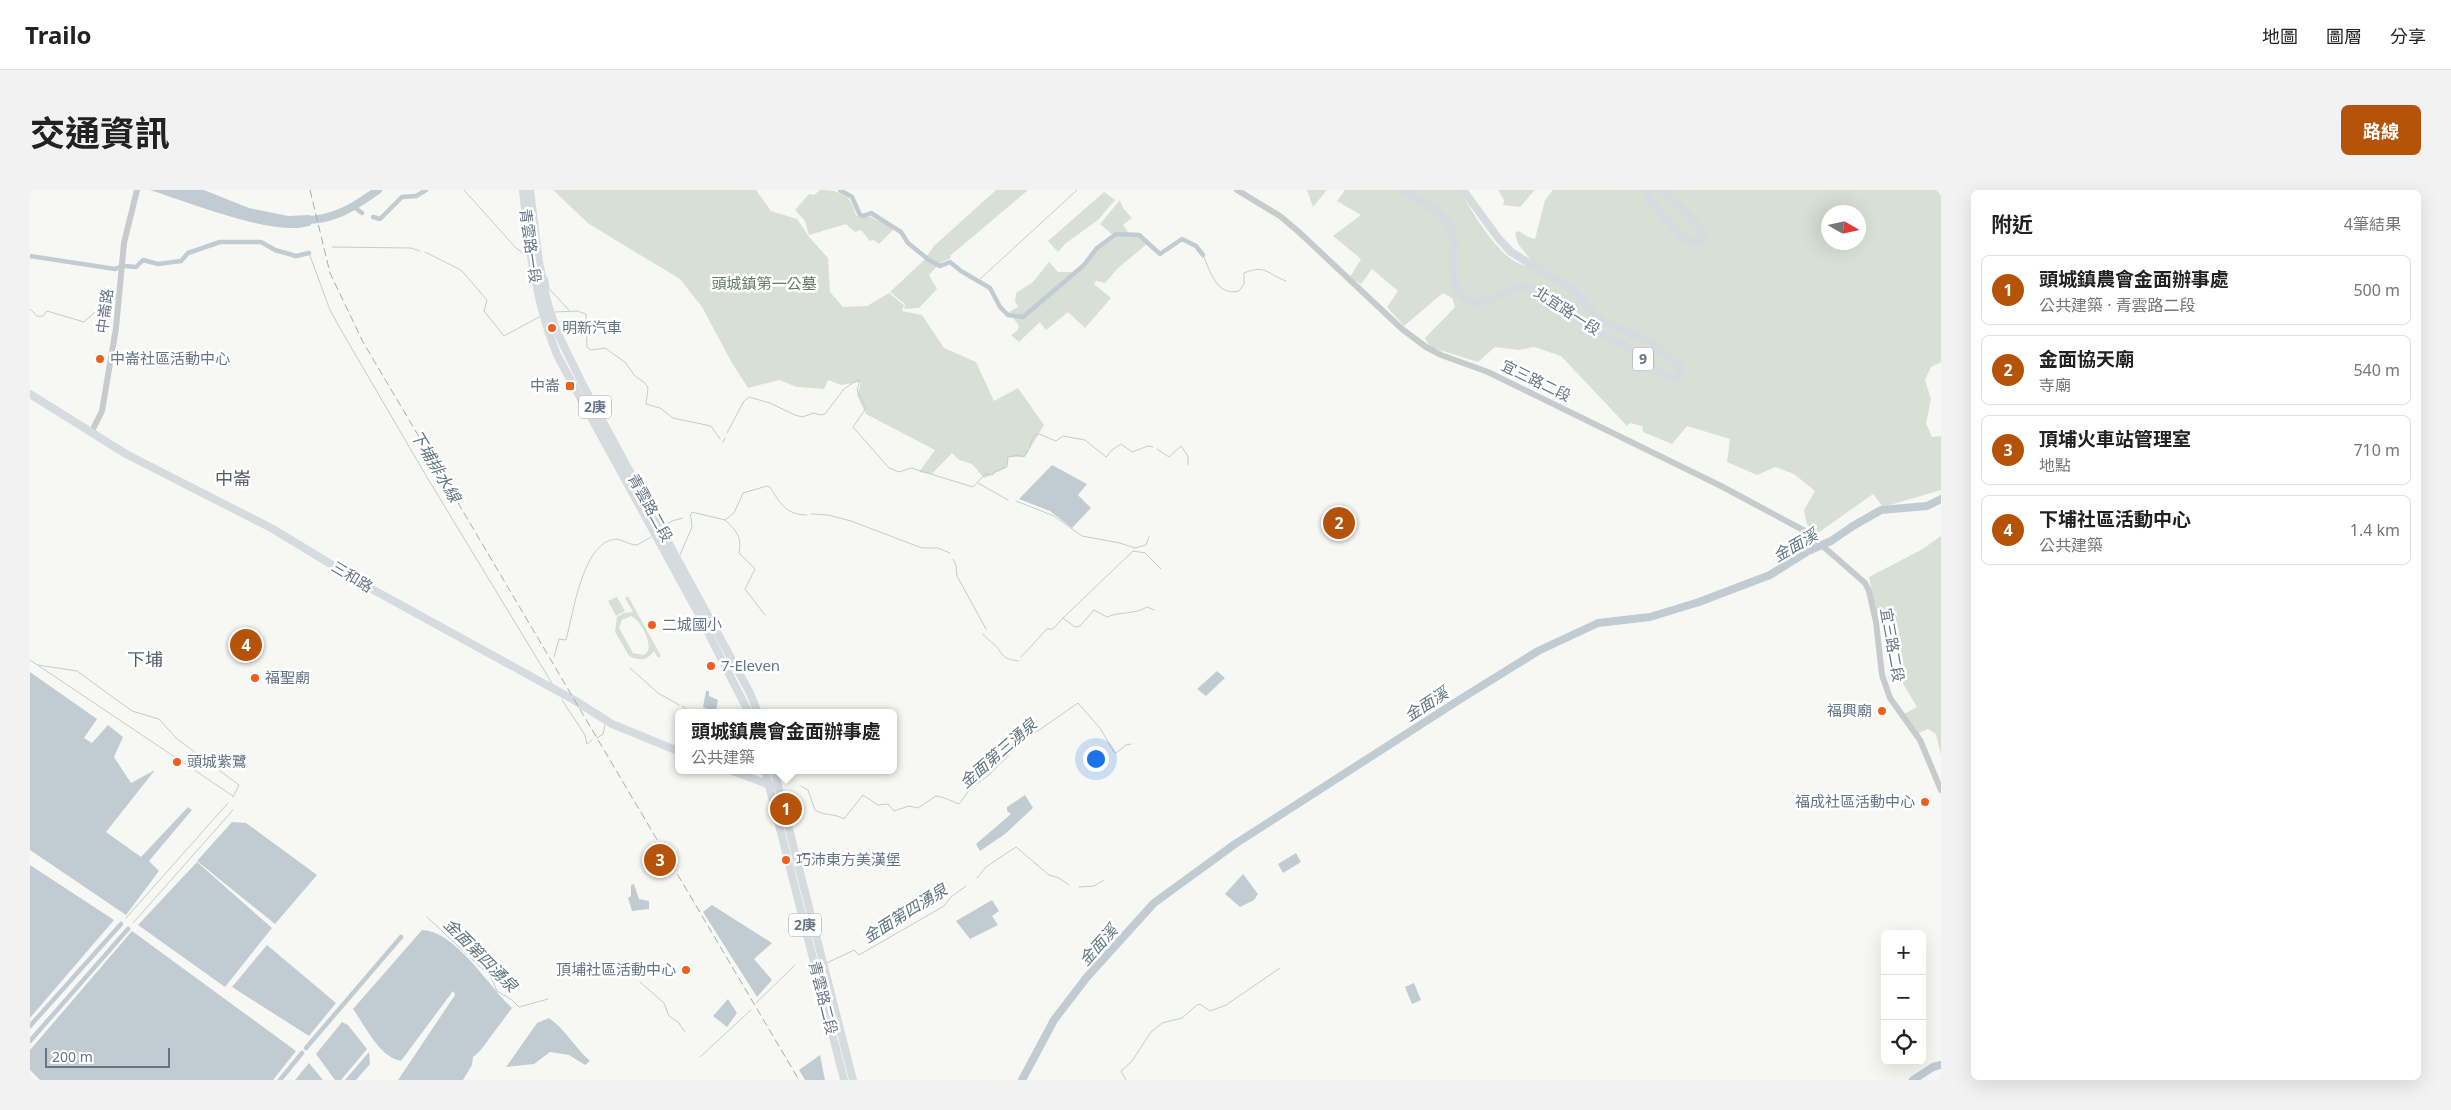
<!DOCTYPE html>
<html lang="zh-TW">
<meta charset="utf-8">
<style>
body{margin:0;font-family:"Noto Sans","Noto Sans TC",sans-serif;background:#f2f2f2;color:#222}
.controls{position:absolute;right:15px;bottom:15px;display:grid;overflow:hidden;border-radius:8px;box-shadow:0 5px 20px #0002}
.controls button{width:45px;height:45px;display:grid;place-items:center;padding:0;border:0;border-bottom:1px solid #e0e0e0;background:#fff;color:#222;font:25px sans-serif}
.compass{position:absolute;left:1791px;top:15px;width:45px;height:45px;border-radius:50%;background:#fff;box-shadow:0 5px 20px #0002;rotate:99deg}
.scale{position:absolute;left:15px;bottom:12px;width:125px;box-sizing:border-box;padding-left:5px;border:2px solid #647587;border-top:0;font-size:14px;line-height:18px;white-space:nowrap;color:#647587;-webkit-text-stroke:4px #fff;paint-order:stroke}
.you{position:absolute;left:1065px;top:568px;width:18px;height:18px;margin:-12px;border:4px solid #fff;border-radius:50%;background:#1a73e8;box-shadow:0 0 0 8px #1a73e833}
.badge{display:grid;place-items:center;width:32px;height:32px;border-radius:50%;background:#b45309;color:#fff;font-size:16px;font-weight:700}
.pin{position:absolute;translate:-50% -50%;border:2px solid #fff;box-shadow:0 1px 5px #0006}
.popup{position:absolute;left:645px;top:519px;width:222px;height:65px;box-sizing:border-box;display:grid;place-content:center;border-radius:8px;background:#fff;filter:drop-shadow(0 1px 4px #0005);font-size:16px;white-space:nowrap;color:#767676}
.popup b{font-size:19px;color:#222}
.popup::after{content:'';position:absolute;left:50%;top:100%;margin-left:-10px;border:10px solid transparent;border-top-color:#fff}
.list{margin:0;padding:0;list-style:none}
h2{display:flex;justify-content:space-between;align-items:center;height:65px;margin:0;padding:0 20px;font-size:21px}
h2 small{font-size:16px;font-weight:400;color:#767676}
.list li{display:grid;grid-template-columns:32px 1fr auto;gap:15px;align-items:center;box-sizing:border-box;height:70px;margin:0 10px 10px;padding:0 10px;border:1px solid #e0e0e0;border-radius:8px}
.list b{display:block;font-size:19px;white-space:nowrap}
.list p{margin:0;font-size:16px;white-space:nowrap;color:#767676}
.list em{font-size:16px;font-style:normal;color:#767676}
.icon{flex:none;width:28px;height:28px;fill:none;stroke:currentColor;stroke-width:2;stroke-linecap:round;stroke-linejoin:round}
.map{position:relative;flex:none;width:1911px;height:890px;overflow:hidden;border-radius:8px}
header{display:flex;align-items:center;gap:30px;box-sizing:border-box;height:70px;padding:0 25px;background:#fff;border-bottom:1px solid #e0e0e0}
header strong{font-size:24px}
nav{display:flex;gap:28px;margin-inline-start:auto;font-size:18px}
.intro{display:flex;align-items:center;justify-content:space-between;box-sizing:border-box;height:120px;padding:0 30px}
h1{margin:0;font-size:35px}
.button{padding:12px 22px;border-radius:8px;background:#b45309;color:#fff;font-size:18px;font-weight:700}
main{display:flex;gap:30px;padding:0 30px}
aside{flex:1;background:#fff;border-radius:8px;box-shadow:0 5px 20px #0002}
.map>svg:first-child{display:block}
</style>
<header>
<strong>Trailo</strong>
<nav><a>地圖</a><a>圖層</a><a>分享</a></nav>
</header>
<div class="intro"><h1>交通資訊</h1><a class="button">路線</a></div>
<main>
<div class="map">
<svg width="1911" height="890" viewBox="0 0 1911 890">
<rect width="100%" height="100%" fill="#f7f8f4"/>
<path fill="#d8e0d5" fill-rule="evenodd" d="M523,0H726L741,21L767,29L780,48L798,68L800,102L813,117L837,116L859,103L874,115L872,121L892,125L914,158L946,172L964,211L988,198L1014,235L995,267H978L976,278L954,288L942,274L929,270L922,263L902,284L889,282L905,260L836,224L827,205L831,192L811,195L798,190L794,199L767,197L749,190L718,198L702,173L672,117L650,89L559,34Z
M790,0C811,0 821,5 826,25L830,28L839,26L864,39L849,54L844,50L840,51L831,40L825,42L816,34L779,45L775,31L765,20L779,4L784,5Z
M966,0H998L920,66L921,68L910,73L899,85L907,99L889,118L874,119L875,114L860,102L894,70L904,56Z
M1277,0H1297L1283,17Z
M1315,0H1429C1443,22 1470,72 1497,76L1501,70L1488,54L1485,43L1489,41L1498,47L1505,49L1515,10L1523,0H1911V172L1901,177L1895,190L1901,209L1896,233L1902,247L1911,246V300L1853,317L1843,304L1788,343L1777,335L1774,320L1785,301L1764,284L1745,277L1727,285L1697,272L1700,249L1657,236L1642,254L1613,242L1612,236L1600,233L1597,236L1531,166L1504,157L1489,160L1465,157L1448,172L1400,157L1395,148L1425,117L1422,108L1413,103L1374,136L1357,117L1368,101L1342,79L1331,94L1320,87L1331,69L1303,46L1331,25L1307,11ZM1798,22H1828V52H1798Z
M1468,0H1505L1490,17L1473,15L1474,10Z
M1074,2L1085,10L1068,30L1036,53L1028,62L1018,51Z
M1090,10L1093,18L1102,28L1093,35L1101,46L1110,48L1117,54L1088,78L1075,93L1066,91L1064,94L1081,108L1055,138L1038,122L1016,140L1010,132L989,152L981,145L987,141L989,136L979,122L988,117L985,111L986,103L1003,92L1019,72L1028,82H1047L1056,74L1068,59L1085,47L1070,34Z
M1911,346V565L1906,544L1898,539L1889,543L1874,524L1887,517C1881,506 1871,493 1869,482C1864,459 1877,428 1846,422L1839,387L1891,360Z
M598,406L631,466L628,468L624,461C617,471 610,471 599,466L585,442L587,427L594,423L603,422L595,408ZM601,426C611,431 621,450 618,461L614,465L603,463L589,438L592,430Z
M587,407L595,421L586,426L578,411Z"/>
<path fill="#c1ccd2" d="M120,0H174L219,18L258,26L280,25L281,35C249,49 155,11 120,0Z
M1022,275L1057,294L1048,305L1061,318L1042,338L1020,321L989,309Z
M1187,481L1195,488L1176,506L1167,499Z
M0,482L67,529L54,548L62,553L78,535L93,547L84,567L101,593L125,580L76,642L111,667L158,617L162,620L119,671L129,681L96,725L0,660Z
M676,501H679V506L688,510L686,521L684,523L673,517Z
M995,605L1003,618L975,644L950,661L946,654L981,624L977,621V617Z
M202,632L216,633L287,685L245,734L167,671Z
M1266,663L1271,672L1253,683L1248,674Z
M167,672L242,738L195,797L108,735Z
M0,675L84,730L0,828Z
M1213,684L1228,704L1224,710L1210,717L1195,704Z
M604,694L609,709L619,711V719L602,721L598,708L601,706V695Z
M962,710L969,721L962,726L968,735L940,749L926,731Z
M682,715L742,753L724,769L742,790L727,807L673,722Z
M392,740C426,741 458,796 482,818L450,861L443,867L442,875L433,890H368L425,805L423,801L371,871C349,867 335,835 323,819Z
M102,741L266,861L243,890H10L0,880V860Z
M237,755L306,813L279,846L202,797Z
M1384,793L1391,810L1382,814L1375,797Z
M698,809L707,823L697,837L683,826Z
M519,828C535,839 545,858 560,871L555,875L539,865L520,862L504,874L476,877L507,833Z
M312,832L318,835L337,859L311,890H305L286,864Z
M339,862L340,874L326,890H315Z
M790,865L795,890H775L769,880Z
M279,873L293,890H265Z"/>
<g fill="none" stroke-linecap="round" stroke-linejoin="round">
<path stroke="#c1ccd2" stroke-width="1" d="M434,0L486,58L496,65
M302,57L381,58L390,61
M395,62L431,80L457,110L454,121L474,146L511,126
M279,63L300,120L311,140L395,284L523,495
M1173,65C1180,81 1187,107 1209,101L1214,94V83C1236,74 1237,84 1256,91
M517,87L519,99L539,120
M949,90L1047,0
M0,119C6,123 4,128 13,126L17,121L54,132L65,122L82,124
M525,122L547,121L556,124L557,157L561,160L575,158L595,172L605,186L615,193L618,198L616,214L630,218L643,228L681,236L690,249
M697,243L714,211L719,207L740,213L765,225L772,227L784,223L790,225L795,224L814,199L827,190L830,191L827,200L836,218L823,237L859,278L869,282L881,278L943,297L955,284L963,285L964,282L977,277L978,267L989,265L993,267L998,260
M693,252L695,248
M999,257L1004,246L1009,244L1026,251L1033,246L1055,250L1076,267L1082,260L1091,254L1102,262L1118,256L1123,257
M1127,259L1139,267L1151,256L1158,266V275
M948,293L978,310
M986,311L1024,326L1052,346L1090,353L1105,358L1116,355L1119,347
M781,324L798,325L821,331L892,358H908L920,363
M660,327L662,322L695,330L704,323L713,303L737,296L740,297C750,313 756,325 777,325
M695,330C707,341 712,347 709,363L725,379L715,399L735,425
M634,336L642,331L653,328
M650,365L662,337L661,328
M923,369L926,375L927,386L956,439
M1033,428L1103,361L1115,363L1131,379
M953,444C955,448 961,451 965,455C975,466 970,468 988,471
M524,467L529,449L536,450C543,424 552,358 581,350C591,347 597,355 607,355L621,347
M991,467L1017,439H1023L1033,428L1045,437L1050,436L1064,420L1077,427C1091,421 1104,425 1117,417L1124,420
M0,470L203,606
M8,475L47,481L102,521L129,529L146,548L209,595L203,607
M600,478L628,503L649,515
M532,510L555,545L557,554L562,550
M652,516L661,523
M567,548L573,544L575,535
M771,596L778,600L785,620C794,626 804,623 814,629L833,605L848,615L858,614L864,621L879,616L888,618L906,606C914,607 921,611 929,614L941,598L959,585L993,551L1048,513L1070,538L1084,562L1086,563L1096,555L1101,554
M947,688L956,677L986,657L1019,685L1029,688L1039,695
M1049,697L1064,696L1074,690
M397,727L461,787L467,801L482,810L489,817L518,809
M96,728L198,613
M103,733L203,620
M91,734L92,733
M98,739L99,738
M797,773L824,760L829,765L914,716L921,707L936,696
M610,792L634,813L639,826L648,832L655,842
M726,813L765,775
M670,867L721,820
M1096,890L1091,881L1102,871L1121,842L1132,833L1152,828L1167,815L1170,814L1180,821L1196,815L1250,778"/>
<path stroke="#c1ccd2" stroke-width="4.5" d="M810,0L822,7L830,25L833,26L841,23L863,37L871,42L878,53L899,70L910,76L920,72L931,81L960,98L970,117L978,125L993,127L1054,75L1067,58L1086,44L1109,45L1130,64L1152,49L1166,56L1173,65
M324,17L332,23
M343,27L350,29L372,7L386,6L396,0
M0,66L85,79L90,77
M95,76L106,77L113,70L128,74L151,71L158,63L190,52H231L245,60L266,66L279,63
M0,836L91,734
M0,851L98,739
M276,858L371,747
M250,890L272,863"/>
<path stroke="#c1ccd2" stroke-width="8" d="M273,30C303,31 324,17 348,0
M992,890L1024,830L1057,787L1124,713L1205,654L1429,510L1508,461L1568,433L1620,427L1669,412L1740,385L1778,361L1801,351L1823,336L1851,320L1897,316L1911,309
M1883,890L1903,877L1911,875"/>
<path stroke="#c7cbce" stroke-width="6" d="M1207,0L1250,26L1270,43L1372,139L1396,157L1411,165L1458,182L1691,296L1775,341L1810,371L1835,393L1839,401L1846,432L1852,485L1860,508L1890,550L1911,600
M61,243L72,221L86,138L94,53L107,0"/>
<path stroke="#d6dbdf" stroke-width="8" d="M493,0C499,57 505,111 527,165L667,421L719,523
M500,0L509,72L517,111L527,142L554,197L720,503L728,523
M1374,0C1387,12 1406,16 1417,31C1433,53 1412,87 1433,107C1452,127 1478,90 1503,98C1520,104 1535,121 1550,131C1562,140 1577,146 1590,153C1606,163 1621,175 1637,186L1645,188L1650,186L1651,177L1619,151L1573,132L1543,100L1481,62L1469,49L1433,0
M1617,0L1619,9L1654,50L1667,53L1672,48C1673,31 1643,14 1633,0
M0,204L96,264L243,339L340,398L544,510L582,534L648,561
M700,580L743,596
M735,580L814,890
M744,580L823,890"/>
<path stroke="#a7acb3" stroke-width="1" stroke-dasharray="8 4" stroke-linecap="butt" d="M280,0L300,83L333,152L769,890"/>
</g>
<g fill="#ee5e1d" stroke="#fff" stroke-width="2">
<circle cx="522" cy="138" r="5"/>
<circle cx="70" cy="169" r="5"/>
<rect x="535" y="191" width="10" height="10" rx="2.5"/>
<circle cx="622" cy="435" r="5"/>
<circle cx="681" cy="476" r="5"/>
<circle cx="225" cy="488" r="5"/>
<circle cx="1852" cy="521" r="5"/>
<circle cx="147" cy="572" r="5"/>
<circle cx="1895" cy="612" r="5"/>
<circle cx="756" cy="670" r="5"/>
<circle cx="656" cy="780" r="5"/>
</g>
<g text-anchor="middle" stroke-width="5" stroke-linejoin="round" paint-order="stroke">
<g fill="#fff" stroke="#929eab" stroke-width="1">
<rect x="1603" y="157.5" width="20" height="23" rx="4"/>
<rect x="549" y="205.5" width="32" height="23" rx="4"/>
<rect x="759" y="723.5" width="32" height="23" rx="4"/>
</g>
<g font-size="14" font-weight="bold" fill="#647587">
<text x="1613" y="174">9</text>
<text x="565" y="222">2庚</text>
<text x="775" y="740">2庚</text>
</g>
<g font-size="15" fill="#647587" stroke="#fff">
<text transform="translate(500 56) rotate(82)" y="5">青雲路一段</text>
<text transform="translate(75 121) rotate(-83)" y="5">中崙路</text>
<text transform="translate(1537 121) rotate(33)" y="5">北宜路一段</text>
<text transform="translate(1506 191) rotate(26)" y="5">宜三路二段</text>
<text transform="translate(620 318) rotate(61)" y="5">青雲路二段</text>
<text transform="translate(322 387) rotate(31)" y="5">三和路</text>
<text transform="translate(1862 455) rotate(80)" y="5">宜三路二段</text>
<text transform="translate(793 808) rotate(76)" y="5">青雲路二段</text>
</g>
<g font-size="15" fill="#637960" stroke="#fff">
<text x="734" y="99">頭城鎮第一公墓</text>
</g>
<g font-size="15" fill="#647587" stroke="#fff" text-anchor="start">
<text x="532" y="143">明新汽車</text>
<text x="80" y="174">中崙社區活動中心</text>
<text x="530" y="201" text-anchor="end">中崙</text>
<text x="632" y="440">二城國小</text>
<text x="691" y="481">7-Eleven</text>
<text x="235" y="493">福聖廟</text>
<text x="1842" y="526" text-anchor="end">福興廟</text>
<text x="157" y="577">頭城紫鷺</text>
<text x="1885" y="617" text-anchor="end">福成社區活動中心</text>
<text x="766" y="675">巧沛東方美漢堡</text>
<text x="646" y="785" text-anchor="end">頂埔社區活動中心</text>
</g>
<g font-size="16" font-style="italic" fill="#607783" stroke="#fff">
<text transform="translate(406 276) rotate(59)" y="6">下埔排水線</text>
<text transform="translate(1765 355) rotate(-30)" y="6">金面溪</text>
<text transform="translate(1396 514) rotate(-33)" y="6">金面溪</text>
<text transform="translate(968 563) rotate(-41)" y="6">金面第三湧泉</text>
<text transform="translate(875 723) rotate(-32)" y="6">金面第四湧泉</text>
<text transform="translate(1068 755) rotate(-48)" y="6">金面溪</text>
<text transform="translate(451 765) rotate(45)" y="6">金面第四湧泉</text>
</g>
<g font-size="18" fill="#535f6c" stroke="#fff">
<text x="203" y="295">中崙</text>
<text x="115" y="476">下埔</text>
</g>
</g>
</svg>
<div class="controls">
<button>+</button>
<button>−</button>
<button><svg class="icon" aria-label="locate" viewBox="0 0 24 24"><circle cx="12" cy="12" r="6"/><path d="M12 2v4M12 18v4M2 12h4M18 12h4"/></svg></button>
</div>
<svg class="compass" viewBox="-18 -18 36 36"><path d="M0-13l5 13h-10z" fill="#e53935"/><path d="M0 13l5-13h-10z" fill="#767676"/></svg>
<div class="scale">200 m</div>
<div class="you"></div>
<div class="pin badge" style="left:756px;top:619px">1</div>
<div class="popup"><b>頭城鎮農會金面辦事處</b>公共建築</div>
<div class="pin badge" style="left:1309px;top:333px">2</div>
<div class="pin badge" style="left:630px;top:670px">3</div>
<div class="pin badge" style="left:216px;top:455px">4</div>
</div>
<aside>
<h2>附近<small>4筆結果</small></h2>
<ul class="list">
<li><span class="badge">1</span><div><b>頭城鎮農會金面辦事處</b><p>公共建築 · 青雲路二段</p></div><em>500 m</em></li>
<li><span class="badge">2</span><div><b>金面協天廟</b><p>寺廟</p></div><em>540 m</em></li>
<li><span class="badge">3</span><div><b>頂埔火車站管理室</b><p>地點</p></div><em>710 m</em></li>
<li><span class="badge">4</span><div><b>下埔社區活動中心</b><p>公共建築</p></div><em>1.4 km</em></li>
</ul>
</aside>
</main>
